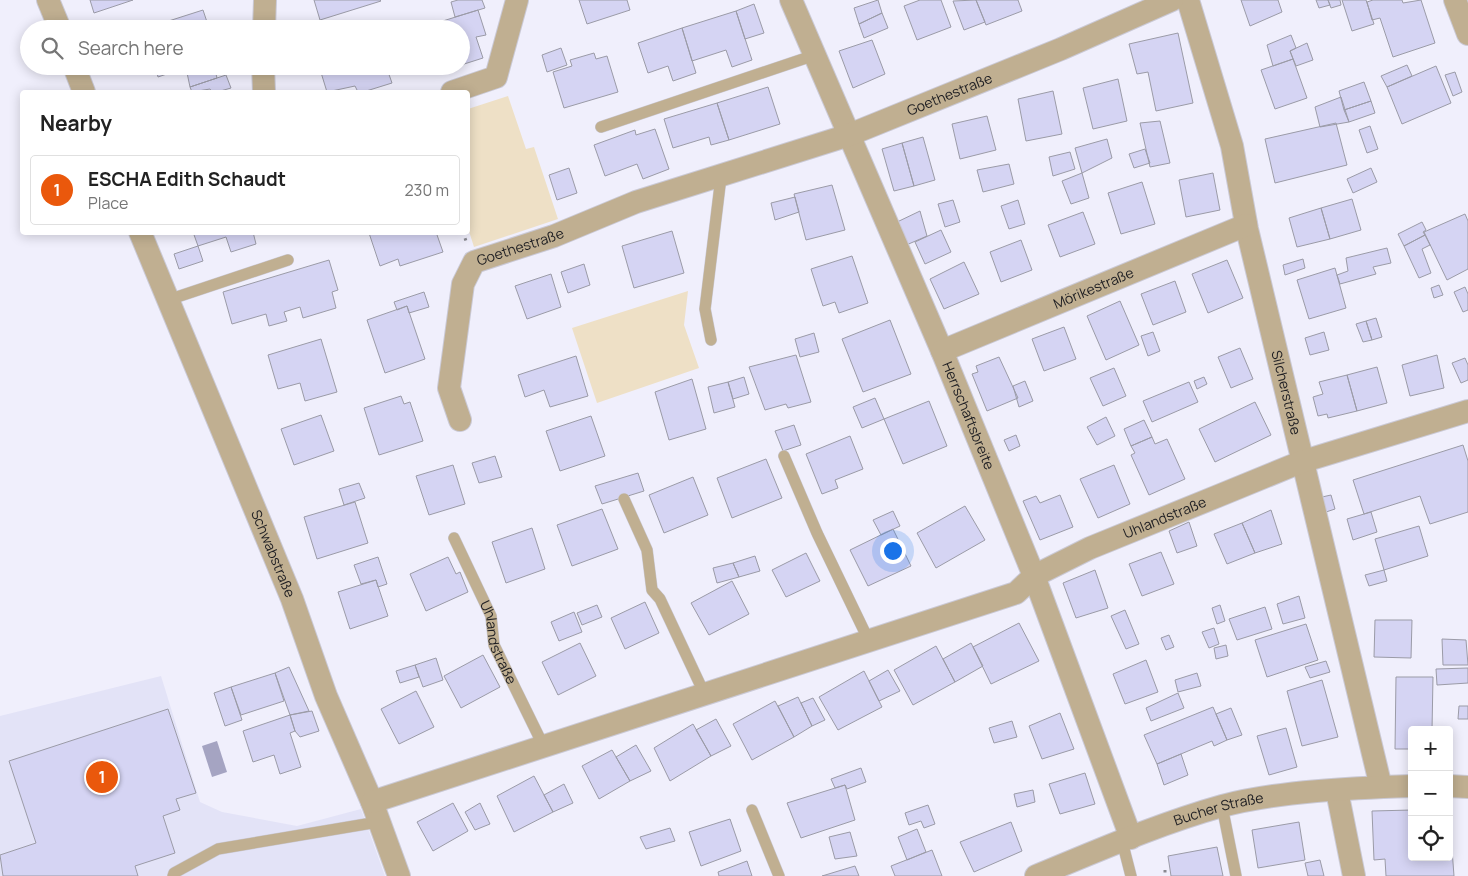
<!DOCTYPE html>
<meta charset="utf-8">
<style>
body{margin:0;font-family:Manrope,sans-serif;background:#f6f6f6;color:#222}
.controls{position:absolute;right:15px;bottom:15px;display:grid;overflow:hidden;border-radius:5px;box-shadow:0 2px 12px #0003}
.controls button{width:45px;height:45px;display:grid;place-items:center;padding:0;border:0;border-bottom:1px solid #e0e0e0;background:#fff;color:#222;font:25px sans-serif}
.you{position:absolute;left:892px;top:550px;width:18px;height:18px;margin:-12px;border:4px solid #fff;border-radius:50%;background:#1a73e8;box-shadow:0 0 0 8px #1a73e833}
.badge{display:grid;place-items:center;width:32px;height:32px;border-radius:50%;background:#ea580c;color:#fff;font-size:16px;font-weight:700}
.pin{position:absolute;translate:-50% -50%;border:2px solid #fff;box-shadow:0 1px 5px #0006}
.list{margin:0;padding:0;list-style:none}
h2{display:flex;justify-content:space-between;align-items:center;height:65px;margin:0;padding:0 20px;font-size:21px}
h2 small{font-size:16px;font-weight:400;color:#767676}
.list li{display:grid;grid-template-columns:32px 1fr auto;gap:15px;align-items:center;box-sizing:border-box;height:70px;margin:0 10px 10px;padding:0 10px;border:1px solid #e0e0e0;border-radius:5px}
.list b{display:block;font-size:19px;white-space:nowrap}
.list p{margin:0;font-size:16px;white-space:nowrap;color:#767676}
.list em{font-size:16px;font-style:normal;color:#767676}
.icon{flex:none;width:28px;height:28px;fill:none;stroke:currentColor;stroke-width:2;stroke-linecap:round;stroke-linejoin:round}
.map{position:relative;flex:none;width:1468px;height:876px;overflow:hidden}
.search{position:absolute;background:#fff;box-shadow:0 2px 12px #0003;left:20px;top:20px;width:450px;height:55px;display:flex;align-items:center;gap:12px;box-sizing:border-box;padding:0 18px;border-radius:28px;color:#767676;font-size:19px}
.panel{position:absolute;background:#fff;box-shadow:0 2px 12px #0003;left:20px;top:90px;width:450px;height:145px;border-radius:5px}
.map>svg:first-child{display:block}
</style>
<div class="map">
<svg width="1468" height="876" viewBox="0 0 1468 876">
<rect width="100%" height="100%" fill="#f0effc"/>
<path fill="#e3e3f7" d="M161,676L200,802L222,812L297,826L361,809L385,876H0V716Z"/>
<path fill="#eee0c6" d="M508,96L526,149L534,147L558,219L474,247L468,228V109Z
M688,291L684,325L699,368L597,403L572,328Z"/>
<path fill="#a5a4c2" d="M217,741L227,772L212,777L202,746Z"/>
<path fill="#d5d4f3" stroke="#9b9ba7" d="M90,0H133L94,13Z
M314,0H380L381,1L320,20Z
M458,0H482L485,8L455,17L451,2Z
M579,0H627L630,10L587,24Z
M878,0L882,13L859,24L854,8Z
M920,0H941L951,27L917,40L904,6Z
M976,0H1018L1022,11L986,25Z
M976,0L985,22L964,30L953,1Z
M1241,0H1278L1282,12L1250,26Z
M1316,0H1328L1330,5L1319,8Z
M1328,0H1340L1341,5L1331,8Z
M1342,0H1366L1374,24L1352,31Z
M1373,0H1402L1403,3L1421,0L1435,43L1393,57L1380,18L1372,20L1367,2Z
M754,4L764,33L745,39L736,11Z
M203,10L209,28L154,29L153,26Z
M478,10L486,35L476,37L483,58L461,65V29H431L430,25Z
M736,11L752,60L732,67L726,50L692,61L682,28Z
M882,13L888,28L864,38L859,24Z
M682,28L696,73L673,81L668,66L648,73L638,43Z
M1178,33L1193,103L1156,111L1148,72L1137,74L1129,44Z
M1291,35L1296,48L1290,51L1293,59L1273,66L1267,45Z
M872,40L885,74L853,88L839,51Z
M1307,43L1313,60L1296,66L1290,51Z
M561,48L567,65L547,72L542,55Z
M594,53L596,59L607,56L618,92L564,108L553,72L572,66L570,60Z
M1293,59L1307,98L1275,109L1261,70Z
M1407,65L1412,76L1387,87L1381,76Z
M155,66H190L158,77Z
M190,66H214L217,78L190,87L186,68Z
M319,66H386L392,83L363,92H358L355,86L327,92Z
M1436,66L1451,103L1402,124L1387,87Z
M1455,72L1462,92L1453,96L1445,75Z
M226,75L231,88L217,92H212L210,89L192,92L190,87Z
M1118,79L1127,121L1093,129L1083,88Z
M1364,82L1371,101L1344,110L1339,91Z
M768,87L780,124L729,140L717,103Z
M1053,91L1062,134L1026,141L1018,99Z
M1341,97L1349,122L1320,127L1315,107Z
M1371,101L1375,113L1349,122L1344,110Z
M717,103L729,140L711,145L709,137L673,148L664,119Z
M987,116L996,150L960,159L952,124Z
M1160,121L1170,163L1150,167L1140,123Z
M1336,123L1347,165L1275,183L1265,139Z
M1370,126L1378,149L1367,153L1359,130Z
M655,129L669,169L643,179L637,164L605,176L594,145L635,130L636,135Z
M923,137L935,180L914,186L902,143Z
M1107,139L1112,158L1082,173L1075,148Z
M902,143L914,186L894,191L882,149Z
M1145,149L1150,163L1134,168L1129,154Z
M1070,152L1075,169L1053,176L1049,157Z
M1009,164L1014,184L983,192L977,170Z
M569,168L577,193L557,200L549,175Z
M1371,168L1377,182L1353,193L1347,179Z
M1082,173L1089,198L1071,204L1062,181Z
M1213,173L1220,210L1186,217L1179,180Z
M1142,182L1155,224L1121,234L1108,193Z
M832,185L845,230L806,240L794,194Z
M795,197L799,212L775,220L771,203Z
M1352,199L1361,230L1330,239L1321,208Z
M953,200L960,222L945,227L938,204Z
M1018,200L1025,224L1009,229L1001,206Z
M1321,208L1330,239L1297,247L1289,218Z
M920,211L927,236L904,246L895,223Z
M1083,212L1095,244L1060,257L1048,225Z
M1465,214L1468,221V269L1447,280L1424,232Z
M1422,222L1426,230L1423,232L1425,235L1404,246L1398,234Z
M941,230L951,252L925,264L915,242Z
M672,231L684,273L634,288L622,246Z
M193,232H253L256,244L231,252L226,237L198,246Z
M436,232L443,252L400,266L398,259L380,266L369,233Z
M1425,235L1430,245L1422,249L1431,273L1419,278L1404,246Z
M1021,240L1032,270L1001,282L990,252Z
M198,246L203,261L179,269L174,254Z
M1387,248L1391,263L1373,267L1376,274L1340,284L1337,275L1348,271L1346,258Z
M852,256L868,303L839,313L835,302L823,306L811,269Z
M1303,259L1305,268L1285,275L1283,265Z
M329,260L338,290L332,292L336,308L303,318L300,307L284,312L287,321L269,326L266,314L232,324L223,292Z
M1227,260L1243,298L1208,313L1192,274Z
M964,262L979,294L944,309L930,279Z
M584,264L590,285L568,293L561,272Z
M1335,268L1346,308L1309,319L1297,280Z
M551,274L561,307L527,319L515,286Z
M1175,281L1186,312L1153,325L1141,294Z
M1439,285L1443,295L1434,298L1431,288Z
M1465,287L1468,294V310L1463,312L1454,292Z
M424,292L429,307L409,313L407,306L397,310L394,302Z
M1120,301L1139,345L1106,360L1087,316Z
M407,306L425,359L385,373L367,320Z
M1376,318L1382,337L1372,340L1366,321Z
M890,320L911,374L863,392L842,339Z
M1366,321L1372,340L1363,342L1356,324Z
M1064,327L1076,359L1044,371L1032,339Z
M1153,332L1160,351L1148,356L1141,336Z
M1324,332L1329,350L1310,355L1305,338Z
M814,333L819,352L800,357L795,339Z
M321,339L337,392L305,401L300,383L278,389L268,355Z
M1240,348L1253,379L1231,388L1218,357Z
M796,355L811,402L788,408L786,404L765,410L749,367Z
M1437,355L1444,388L1410,396L1402,365Z
M576,356L588,396L550,407L544,390L525,397L518,375Z
M999,357L1018,398L987,411L972,374L978,372L976,366Z
M1465,358L1468,365V380L1461,383L1452,363Z
M1377,367L1387,403L1357,411L1347,375Z
M1114,368L1126,396L1103,406L1090,378Z
M1347,375L1357,411L1328,418L1327,414L1318,416L1313,397L1323,394L1319,382Z
M744,377L749,394L733,399L728,382Z
M1204,377L1207,384L1197,389L1194,381Z
M692,379L706,429L669,440L655,392Z
M1025,381L1033,401L1019,407L1013,386Z
M728,382L735,407L714,413L708,387Z
M1189,382L1198,402L1152,422L1143,401Z
M401,396L404,404L410,402L423,441L379,455L364,408Z
M875,398L884,419L862,428L853,407Z
M929,401L947,446L903,464L884,419Z
M1255,402L1271,435L1215,462L1199,429Z
M321,415L334,451L294,465L281,429Z
M591,416L605,456L560,471L546,431Z
M1106,417L1115,436L1097,445L1087,427Z
M1144,420L1152,437L1131,446L1124,429Z
M794,425L801,445L783,451L775,431Z
M1016,435L1020,446L1009,451L1004,440Z
M850,436L863,469L835,480L838,488L822,494L806,454Z
M1152,437L1155,444L1167,439L1185,479L1149,495L1131,455L1135,453L1131,446Z
M1463,445L1468,461V512L1430,524L1420,496L1364,514L1353,480Z
M495,456L502,477L479,483L472,463Z
M766,459L782,498L732,518L717,478Z
M453,465L465,504L429,515L416,476Z
M1114,465L1130,504L1098,518L1080,479Z
M638,473L644,491L602,504L595,486Z
M693,477L708,515L664,533L649,495Z
M359,483L365,498L344,505L339,489Z
M1060,495L1073,527L1040,540L1023,501L1036,496L1040,503Z
M1331,495L1335,509L1326,512L1322,497Z
M355,502L368,543L317,559L304,517Z
M965,506L985,540L936,568L917,533Z
M602,509L618,549L572,566L557,525Z
M1271,510L1282,544L1255,553L1242,523Z
M893,511L900,526L881,535L873,520Z
M1371,512L1377,532L1353,540L1347,519Z
M1189,522L1197,546L1177,553L1169,531Z
M1242,523L1255,553L1227,564L1214,534Z
M1419,526L1428,556L1384,570L1375,539Z
M532,528L545,569L506,583L492,542Z
M893,529L911,566L868,586L850,550Z
M1161,552L1174,584L1142,596L1129,564Z
M806,553L820,581L786,597L772,570Z
M755,556L760,571L739,577L733,563Z
M378,557L387,584L378,587L376,580L361,584L354,565Z
M448,557L456,574L460,572L468,592L426,611L410,574Z
M733,563L739,577L717,583L713,568Z
M1095,570L1108,608L1076,618L1063,583Z
M1384,570L1387,581L1369,586L1365,575Z
M376,580L388,616L350,629L338,592Z
M732,581L749,614L709,635L691,603Z
M1299,596L1305,618L1283,624L1277,604Z
M645,602L659,633L625,649L611,618Z
M597,605L602,617L582,625L577,613Z
M1220,605L1225,621L1217,624L1212,608Z
M1265,607L1272,629L1237,640L1229,619Z
M1125,610L1139,644L1126,649L1111,616Z
M574,612L582,632L559,641L551,622Z
M1375,620H1412L1411,658L1374,657Z
M1019,623L1039,661L991,684L973,647Z
M1306,624L1318,660L1267,677L1255,640Z
M1214,628L1219,644L1209,648L1202,632Z
M1169,635L1174,647L1166,650L1161,638Z
M1442,639L1466,640L1468,665H1443Z
M580,643L596,676L558,695L542,662Z
M971,643L983,666L955,682L943,659Z
M1226,645L1228,656L1216,659L1214,648Z
M936,646L955,682L913,705L894,670Z
M483,655L500,687L461,708L444,676Z
M436,658L443,680L423,687L415,665Z
M1146,660L1158,692L1125,704L1113,674Z
M1326,661L1330,672L1310,678L1305,667Z
M415,665L419,677L400,683L396,671Z
M289,667L309,711L290,715L275,673Z
M1468,668V683L1437,685L1436,669Z
M888,670L900,691L879,701L869,681Z
M864,671L882,707L838,730L819,697Z
M275,673L284,701L241,715L231,687Z
M1197,673L1201,686L1178,692L1175,680Z
M1396,677H1433L1432,730H1412V749H1395Z
M1322,680L1338,737L1302,746L1287,691Z
M231,687L242,720L225,726L214,693Z
M416,691L434,727L399,744L381,709Z
M1178,693L1184,708L1151,721L1146,708Z
M798,697L812,726L794,737L778,706Z
M813,698L825,720L812,726L801,703Z
M775,701L794,737L752,760L733,724Z
M1459,706H1468V719H1458Z
M1213,707L1227,740L1214,746L1212,741L1157,764L1144,735Z
M1231,708L1242,735L1227,740L1216,714Z
M168,709L196,793L176,799L180,810L163,816L175,853L135,866L138,876H3L0,855L36,843L9,761Z
M312,711L319,731L300,737L295,731L290,715Z
M1060,713L1074,749L1042,759L1029,726Z
M290,715L295,731L290,733L301,767L280,774L274,755L253,762L243,731Z
M716,719L731,746L711,756L696,730Z
M1012,721L1017,737L994,743L989,728Z
M693,724L711,756L670,781L654,748Z
M1286,728L1297,767L1269,775L1257,736Z
M636,745L651,771L630,781L616,757Z
M612,750L630,781L599,799L582,766Z
M1181,754L1188,775L1164,785L1157,764Z
M861,768L866,782L847,789L845,785L835,788L831,779Z
M1085,773L1095,804L1060,814L1049,784Z
M534,776L553,812L514,832L497,796Z
M564,784L573,803L553,812L544,795Z
M845,785L855,820L801,838L787,803Z
M1033,790L1035,802L1017,807L1014,794Z
M453,803L468,831L433,851L417,822Z
M480,803L490,824L475,830L465,812Z
M928,805L935,824L924,828L921,821L909,825L905,813Z
M1449,809L1454,876H1386L1385,859L1374,860L1372,811L1412,810V857H1449Z
M730,819L741,851L701,866L689,832Z
M1011,822L1022,851L974,872L960,842Z
M1299,822L1305,860L1258,868L1252,830Z
M670,828L675,841L646,849L640,837Z
M917,829L926,852L907,860L898,837Z
M850,832L857,856L835,859L829,837Z
M1217,847L1223,876H1171L1168,856Z
M932,850L942,876H895L891,866Z
M1320,860L1324,876H1308L1305,863Z
M747,861L752,876H719L718,872Z
M855,866L859,876H822Z"/>
<g fill="none" stroke-linecap="round" stroke-linejoin="round">
<defs>
<g id="service">
<path d="M601,127L815,55"/>
<path d="M168,300L288,260"/>
<path d="M711,340L705,309L721,177"/>
<path d="M784,456L817,533L869,641"/>
<path d="M624,499L647,550L652,590L660,599L705,695"/>
<path id="s1" d="M454,538L491,616L494,645L544,747"/>
<path d="M1222,806L1236,876"/>
<path d="M752,810L779,876"/>
<path d="M1122,841L1131,876"/>
<path d="M173,876L174,873L218,849L378,822"/>
</g>
<g id="minor">
<path d="M48,0L60,29"/>
<path id="s2" d="M791,0L942,351L1034,576L1131,838"/>
<path id="s3" d="M1188,0L1232,146L1247,229L1381,787"/>
<path d="M1455,0L1468,34"/>
<path d="M264,29L265,0"/>
<path d="M74,66L84,92"/>
<path d="M263,66L264,92"/>
<path d="M452,92L496,77L517,0"/>
<path id="s4" d="M140,232L292,599L326,696L372,802L399,876"/>
<path id="s5" d="M942,351L1246,225"/>
<path id="s6" d="M460,420L449,388L463,284L474,262L554,236L636,202L849,135L1061,49L1172,0"/>
<path d="M1449,786L1468,787"/>
<path d="M1337,791L1354,876"/>
<path id="s7" d="M372,802L1016,593L1034,576L1090,548L1218,496L1301,462L1468,411"/>
<path id="s8" d="M1036,876C1097,851 1158,824 1222,806C1278,791 1354,788 1412,786"/>
</g>
</defs>
<use href="#service" stroke="#cac9d5" stroke-width="12"/>
<use href="#minor" stroke="#cac9d5" stroke-width="24"/>
<path stroke="#898991" stroke-width="3" stroke-dasharray="2.5 4" stroke-linecap="butt" d="M463,232L466,241
M1165,870V876"/>
<use href="#service" stroke="#c0af91" stroke-width="11"/>
<use href="#minor" stroke="#c0af91" stroke-width="22"/>
</g>
<g text-anchor="middle" stroke-width="4" stroke-linejoin="round" paint-order="stroke">
<g font-size="14" fill="#1e1e22" stroke="#f0effc">
<text dy="5" stroke="none"><textPath href="#s6" startOffset="668">Goethestraße</textPath></text>
<text dy="5" stroke="none"><textPath href="#s6" startOffset="212">Goethestraße</textPath></text>
<text dy="5" stroke="none"><textPath href="#s5" startOffset="164">Mörikestraße</textPath></text>
<text dy="5" stroke="none"><textPath href="#s3" startOffset="405">Silcherstraße</textPath></text>
<text dy="5" stroke="none"><textPath href="#s2" startOffset="452">Herrschaftsbreite</textPath></text>
<text dy="5" stroke="none"><textPath href="#s7" startOffset="845">Uhlandstraße</textPath></text>
<text dy="5" stroke="none"><textPath href="#s4" startOffset="348">Schwabstraße</textPath></text>
<text dy="5" stroke="none"><textPath href="#s1" startOffset="114">Uhlandstraße</textPath></text>
<text dy="5" stroke="none"><textPath href="#s8" startOffset="195">Bucher Straße</textPath></text>
</g>
</g>
</svg>
<div class="controls">
<button>+</button>
<button>−</button>
<button><svg class="icon" aria-label="locate" viewBox="0 0 24 24"><circle cx="12" cy="12" r="6"/><path d="M12 2v4M12 18v4M2 12h4M18 12h4"/></svg></button>
</div>
<div class="you"></div>
<div class="pin badge" style="left:102px;top:777px">1</div>
<div class="search"><svg class="icon" aria-label="search" viewBox="0 0 24 24"><circle cx="10" cy="10" r="6"/><path d="M15 15l6 6"/></svg>Search here</div>
<section class="panel">
<h2>Nearby<small></small></h2>
<ul class="list">
<li><span class="badge">1</span><div><b>ESCHA Edith Schaudt</b><p>Place</p></div><em>230 m</em></li>
</ul>
</section>
</div>
